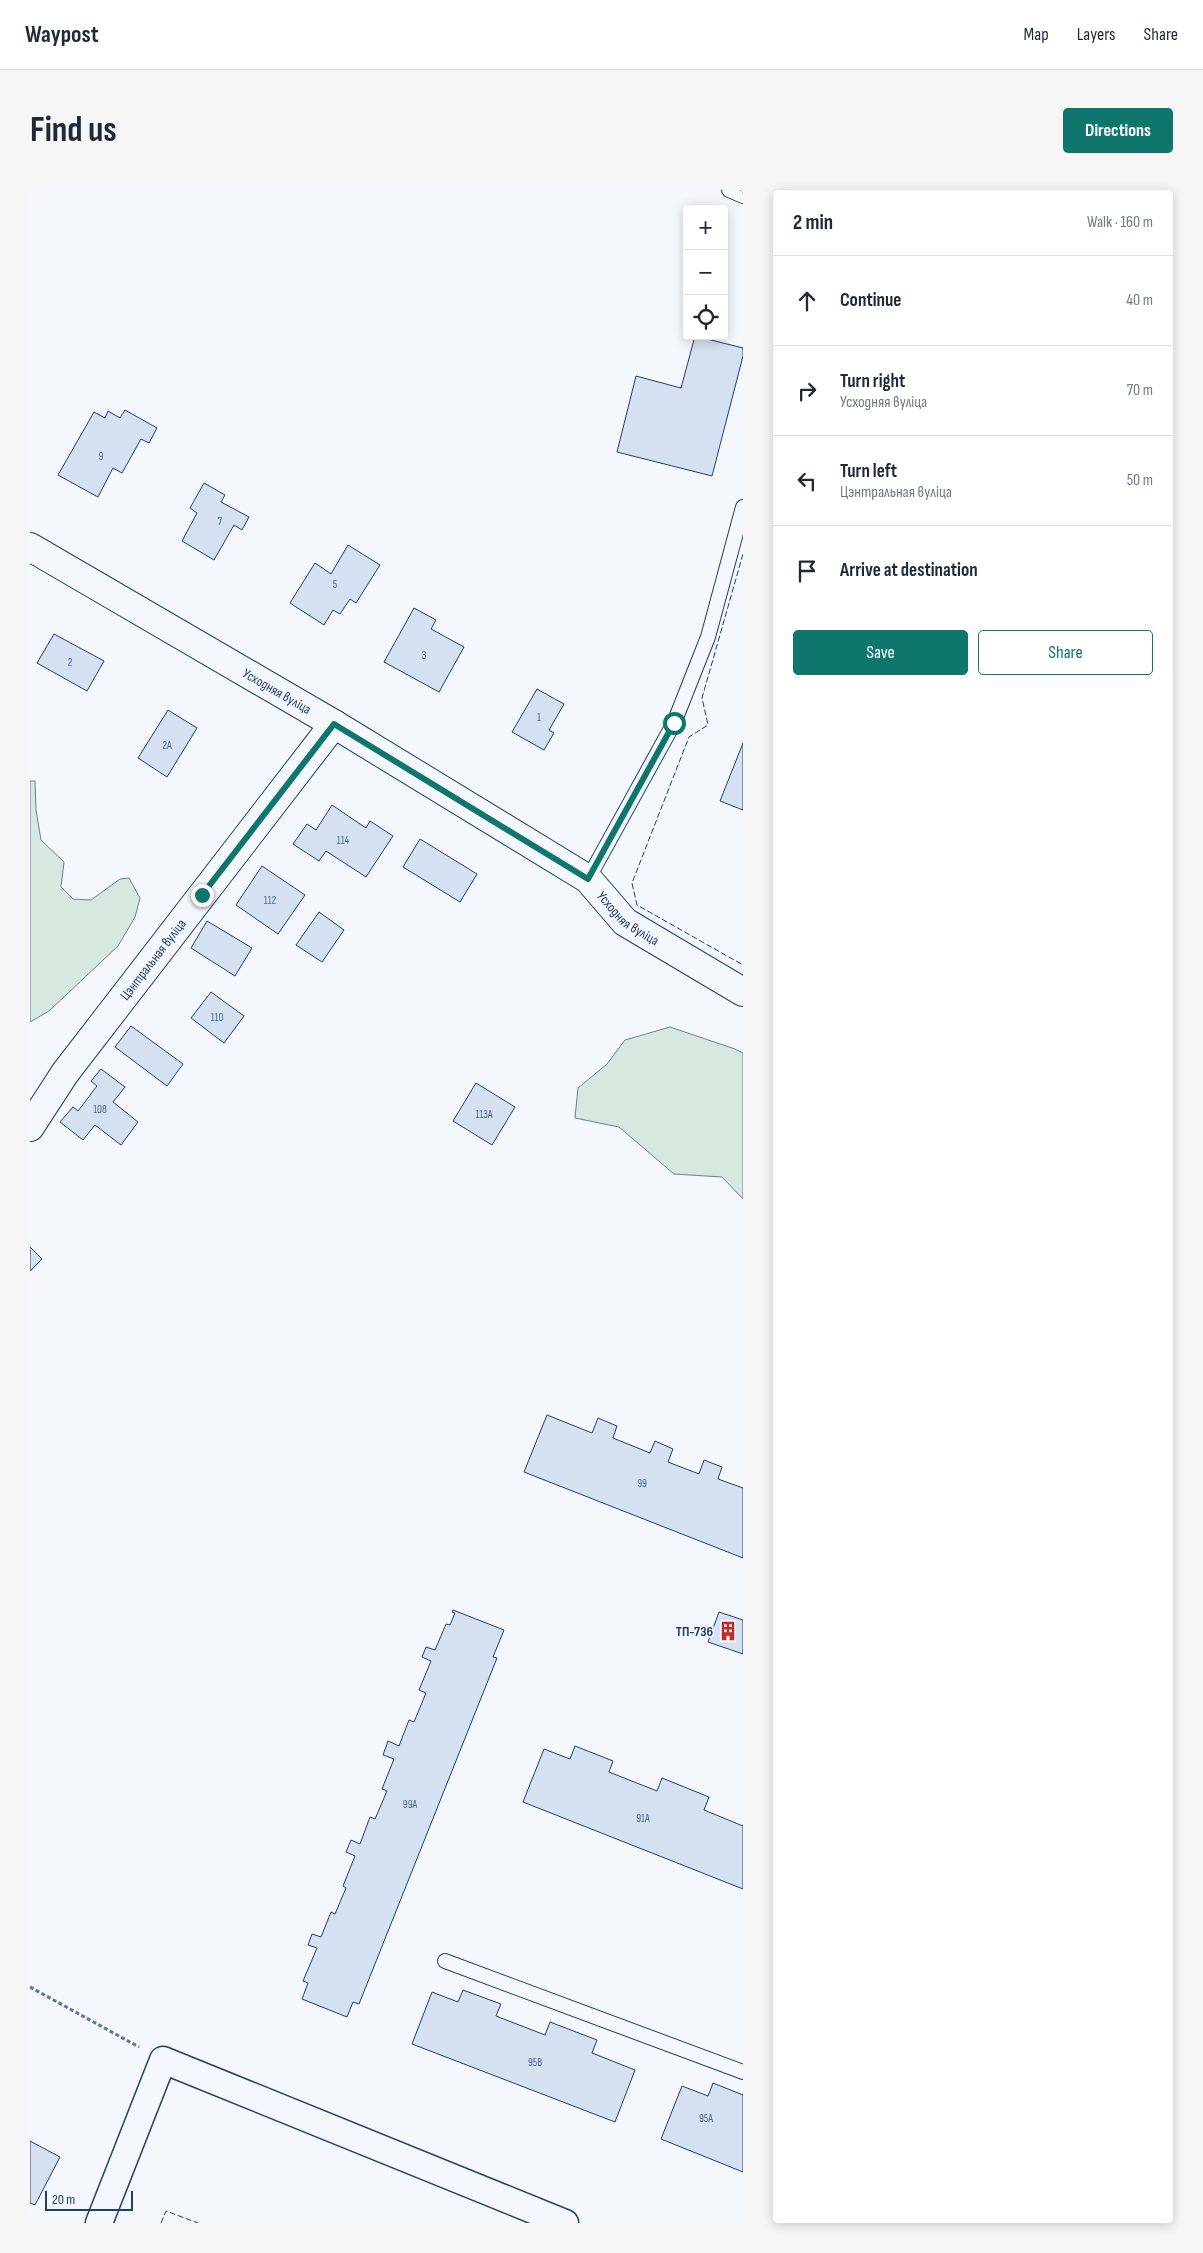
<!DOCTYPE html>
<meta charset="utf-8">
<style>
body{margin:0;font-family:"Sofia Sans Condensed",sans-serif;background:#f6f6f7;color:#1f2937}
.controls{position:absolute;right:15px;top:15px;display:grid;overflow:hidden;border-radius:5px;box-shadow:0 2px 12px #0003}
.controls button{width:45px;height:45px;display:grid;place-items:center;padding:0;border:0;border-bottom:1px solid #e0e1e3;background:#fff;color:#1f2937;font:25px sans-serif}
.scale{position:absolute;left:15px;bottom:12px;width:88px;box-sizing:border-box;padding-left:5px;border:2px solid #1d3f73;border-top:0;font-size:14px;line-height:18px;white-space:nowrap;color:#1d3f73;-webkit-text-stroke:4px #f4f7fb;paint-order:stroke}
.stop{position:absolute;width:15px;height:15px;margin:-11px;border:4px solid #0f766e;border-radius:50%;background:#fff}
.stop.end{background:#0f766e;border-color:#fff;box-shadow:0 1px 5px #0008}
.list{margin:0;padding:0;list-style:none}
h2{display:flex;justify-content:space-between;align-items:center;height:65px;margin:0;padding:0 20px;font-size:21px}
h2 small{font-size:16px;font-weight:400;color:#747a83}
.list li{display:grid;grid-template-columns:32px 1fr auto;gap:15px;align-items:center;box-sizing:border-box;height:90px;padding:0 20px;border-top:1px solid #e0e1e3}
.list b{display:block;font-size:19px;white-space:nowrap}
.list p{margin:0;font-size:16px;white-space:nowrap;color:#747a83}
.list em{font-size:16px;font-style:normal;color:#747a83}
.actions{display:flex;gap:10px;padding:15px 20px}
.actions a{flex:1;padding:11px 0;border:1px solid #0f766e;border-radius:5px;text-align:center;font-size:18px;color:#0f766e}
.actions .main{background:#0f766e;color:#fff}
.icon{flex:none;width:28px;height:28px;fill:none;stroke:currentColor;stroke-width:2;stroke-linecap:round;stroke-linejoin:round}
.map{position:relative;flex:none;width:713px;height:2033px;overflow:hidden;border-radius:5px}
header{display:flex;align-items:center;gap:30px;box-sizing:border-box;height:70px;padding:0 25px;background:#fff;border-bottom:1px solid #e0e1e3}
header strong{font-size:24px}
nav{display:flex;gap:28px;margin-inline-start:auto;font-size:18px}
.intro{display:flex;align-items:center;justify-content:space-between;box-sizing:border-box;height:120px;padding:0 30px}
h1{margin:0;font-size:35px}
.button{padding:12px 22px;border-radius:5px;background:#0f766e;color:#fff;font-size:18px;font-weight:700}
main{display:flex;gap:30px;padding:0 30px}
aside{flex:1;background:#fff;border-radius:5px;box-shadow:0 2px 12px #0003}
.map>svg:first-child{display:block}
</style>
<header>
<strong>Waypost</strong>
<nav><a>Map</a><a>Layers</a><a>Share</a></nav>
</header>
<div class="intro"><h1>Find us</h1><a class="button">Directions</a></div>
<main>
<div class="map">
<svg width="713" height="2033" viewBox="0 0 713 2033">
<rect width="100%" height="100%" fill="#f4f7fb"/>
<path fill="#d7e8df" stroke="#687fa3" d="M0,591H5L6,620L11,650L34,672L31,697L43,709L61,710L90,689L99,688L110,708L105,727L88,756L19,821L0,832Z
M640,837L705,859L713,863V1009L692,987L644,984L589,937L545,928L548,898L577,874L595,850Z"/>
<path fill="#d5e0f0" stroke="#1d3f73" d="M665,146L713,158V166L682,286L587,262L606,186L651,198Z
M95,220L127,238L119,253L111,249L92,283L83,278L68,307L28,285L64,222L75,228L78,221L90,228Z
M174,293L195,305L191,312L219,327L212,340L204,335L184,370L152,351L167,323L160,318Z
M318,355L350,375L326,413L320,409L310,424L303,420L294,435L260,413L285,373L301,384Z
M384,418L406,430L401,439L434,457L409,502L354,472Z
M24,444L74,471L57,501L7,473Z
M507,499L534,514L519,540L524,543L514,560L482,542Z
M138,520L167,538L137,587L108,568Z
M713,553V620L690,611Z
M302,615L336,638L340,631L363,646L336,687L296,661L289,671L263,654L277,634L286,640Z
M390,649L447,684L430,712L373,677Z
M232,676L275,705L248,744L206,715Z
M289,722L314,740L292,772L266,755Z
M177,731L222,758L205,786L161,758Z
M181,802L214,826L194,853L161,828Z
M101,836L153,874L137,896L85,857Z
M71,879L95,897L83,912L108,932L91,955L65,935L53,950L30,932L43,917L48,921L67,896L61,891Z
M446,893L485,917L462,955L423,931Z
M0,1057L12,1069L0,1081Z
M517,1225L562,1243L568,1228L587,1236L583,1248L620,1263L625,1251L643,1259L638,1272L669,1284L674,1270L692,1277L688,1289L713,1298V1368L494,1282Z
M423,1420L474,1440L463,1467L467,1468L329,1814L323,1812L317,1827L272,1809L278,1793L273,1791L287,1758L278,1755L282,1744L291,1747L301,1722L305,1724L316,1698L313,1696L325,1666L316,1662L321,1650L330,1654L340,1627L345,1629L357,1601L352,1599L364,1569L353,1565L358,1551L369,1556L379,1530L384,1532L396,1503L389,1500L401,1471L392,1467L396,1457L405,1460L416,1434L420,1435L425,1423L422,1422Z
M689,1422L713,1430V1464L678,1452Z
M545,1556L583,1571L579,1582L627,1601L632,1588L679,1607L674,1620L713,1636V1699L493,1612L514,1559L540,1569Z
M433,1800L471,1814L466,1826L515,1845L520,1832L567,1850L562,1863L605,1880L585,1932L382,1854L402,1802L428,1812Z
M683,1893L713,1905V1982L631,1949L652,1896L678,1906Z
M0,1951L30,1967L5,2015L0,2013Z"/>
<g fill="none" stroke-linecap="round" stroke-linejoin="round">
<defs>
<path id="lane" d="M699,0L713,6
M558,689L644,533L678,447L713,317
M415,1771L713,1882"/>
<path id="street" d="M69,2033L133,1870L535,2033"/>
<g id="secondary">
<path id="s1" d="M0,357L304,534L558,689L595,732L713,802"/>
<path id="s2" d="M0,937L35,883L304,534"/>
</g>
</defs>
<use href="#lane" stroke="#1d3f73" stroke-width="16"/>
<use href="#street" stroke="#1d3f73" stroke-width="29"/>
<use href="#secondary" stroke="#1d3f73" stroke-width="30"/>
<path stroke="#5e769c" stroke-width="3" stroke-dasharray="4 2.5" stroke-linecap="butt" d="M0,1797L109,1857"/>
<use href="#lane" stroke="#f4f7fb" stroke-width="14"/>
<use href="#street" stroke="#f4f7fb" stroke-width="26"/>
<use href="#secondary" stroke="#f4f7fb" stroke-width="28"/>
<path stroke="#1d3f73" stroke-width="1" stroke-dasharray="6 2.5" stroke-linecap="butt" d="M713,364L672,508L678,535L659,547L602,693L607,715L713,775
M131,2033L136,2021L168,2033"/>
</g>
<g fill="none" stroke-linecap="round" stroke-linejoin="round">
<path stroke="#0f766e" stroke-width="6" d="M172,705L304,534L558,689L644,533"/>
</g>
<defs>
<symbol id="building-bare" viewBox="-9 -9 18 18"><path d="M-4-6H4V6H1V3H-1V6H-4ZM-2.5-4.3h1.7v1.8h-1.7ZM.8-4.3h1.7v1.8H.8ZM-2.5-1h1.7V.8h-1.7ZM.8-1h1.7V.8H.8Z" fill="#c62828" stroke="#f4f7fb" stroke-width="2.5" paint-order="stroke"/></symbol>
</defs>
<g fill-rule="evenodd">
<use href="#building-bare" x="684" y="1427" width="28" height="28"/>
</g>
<g text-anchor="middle" stroke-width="4" stroke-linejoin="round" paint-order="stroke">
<g font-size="11" fill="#4b6792">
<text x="71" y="270">9</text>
<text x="190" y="335">7</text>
<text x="305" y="398">5</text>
<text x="394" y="469">3</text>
<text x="40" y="476">2</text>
<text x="509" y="531">1</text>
<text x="137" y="559">2А</text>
<text x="313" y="654">114</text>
<text x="240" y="714">112</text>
<text x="187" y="831">110</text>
<text x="70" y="923">108</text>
<text x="454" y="928">113А</text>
<text x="612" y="1297">99</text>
<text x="380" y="1618">99А</text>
<text x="613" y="1632">91А</text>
<text x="505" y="1876">95В</text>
<text x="676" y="1932">95А</text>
</g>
<g font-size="14" fill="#1d3f73" stroke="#f4f7fb">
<text dy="5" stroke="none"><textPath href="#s1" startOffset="286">Усходняя вуліца</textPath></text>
<text dy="5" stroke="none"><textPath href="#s1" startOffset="706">Усходняя вуліца</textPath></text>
<text dy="5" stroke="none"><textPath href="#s2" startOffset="208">Цэнтральная вуліца</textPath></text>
</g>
<g font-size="14" font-weight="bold" fill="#1d3f73" stroke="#f4f7fb" text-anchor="end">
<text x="683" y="1446">ТП-736</text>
</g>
</g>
</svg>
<div class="controls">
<button>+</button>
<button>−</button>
<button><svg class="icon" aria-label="locate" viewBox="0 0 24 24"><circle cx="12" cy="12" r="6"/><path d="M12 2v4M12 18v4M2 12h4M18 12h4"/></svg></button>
</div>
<div class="scale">20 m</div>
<div class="stop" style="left:644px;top:533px"></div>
<div class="stop end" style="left:172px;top:705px"></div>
</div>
<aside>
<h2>2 min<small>Walk · 160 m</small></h2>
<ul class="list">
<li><svg class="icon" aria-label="ahead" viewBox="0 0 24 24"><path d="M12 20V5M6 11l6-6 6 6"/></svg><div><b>Continue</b></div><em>40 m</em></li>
<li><svg class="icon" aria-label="right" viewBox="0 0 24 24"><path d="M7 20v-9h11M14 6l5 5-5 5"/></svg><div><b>Turn right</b><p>Усходняя вуліца</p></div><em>70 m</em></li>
<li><svg class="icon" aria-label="left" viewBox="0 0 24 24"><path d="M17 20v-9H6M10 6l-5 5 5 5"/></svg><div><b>Turn left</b><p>Цэнтральная вуліца</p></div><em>50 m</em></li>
<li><svg class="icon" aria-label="arrive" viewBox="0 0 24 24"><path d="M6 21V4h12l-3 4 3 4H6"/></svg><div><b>Arrive at destination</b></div></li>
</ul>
<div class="actions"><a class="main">Save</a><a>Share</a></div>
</aside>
</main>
